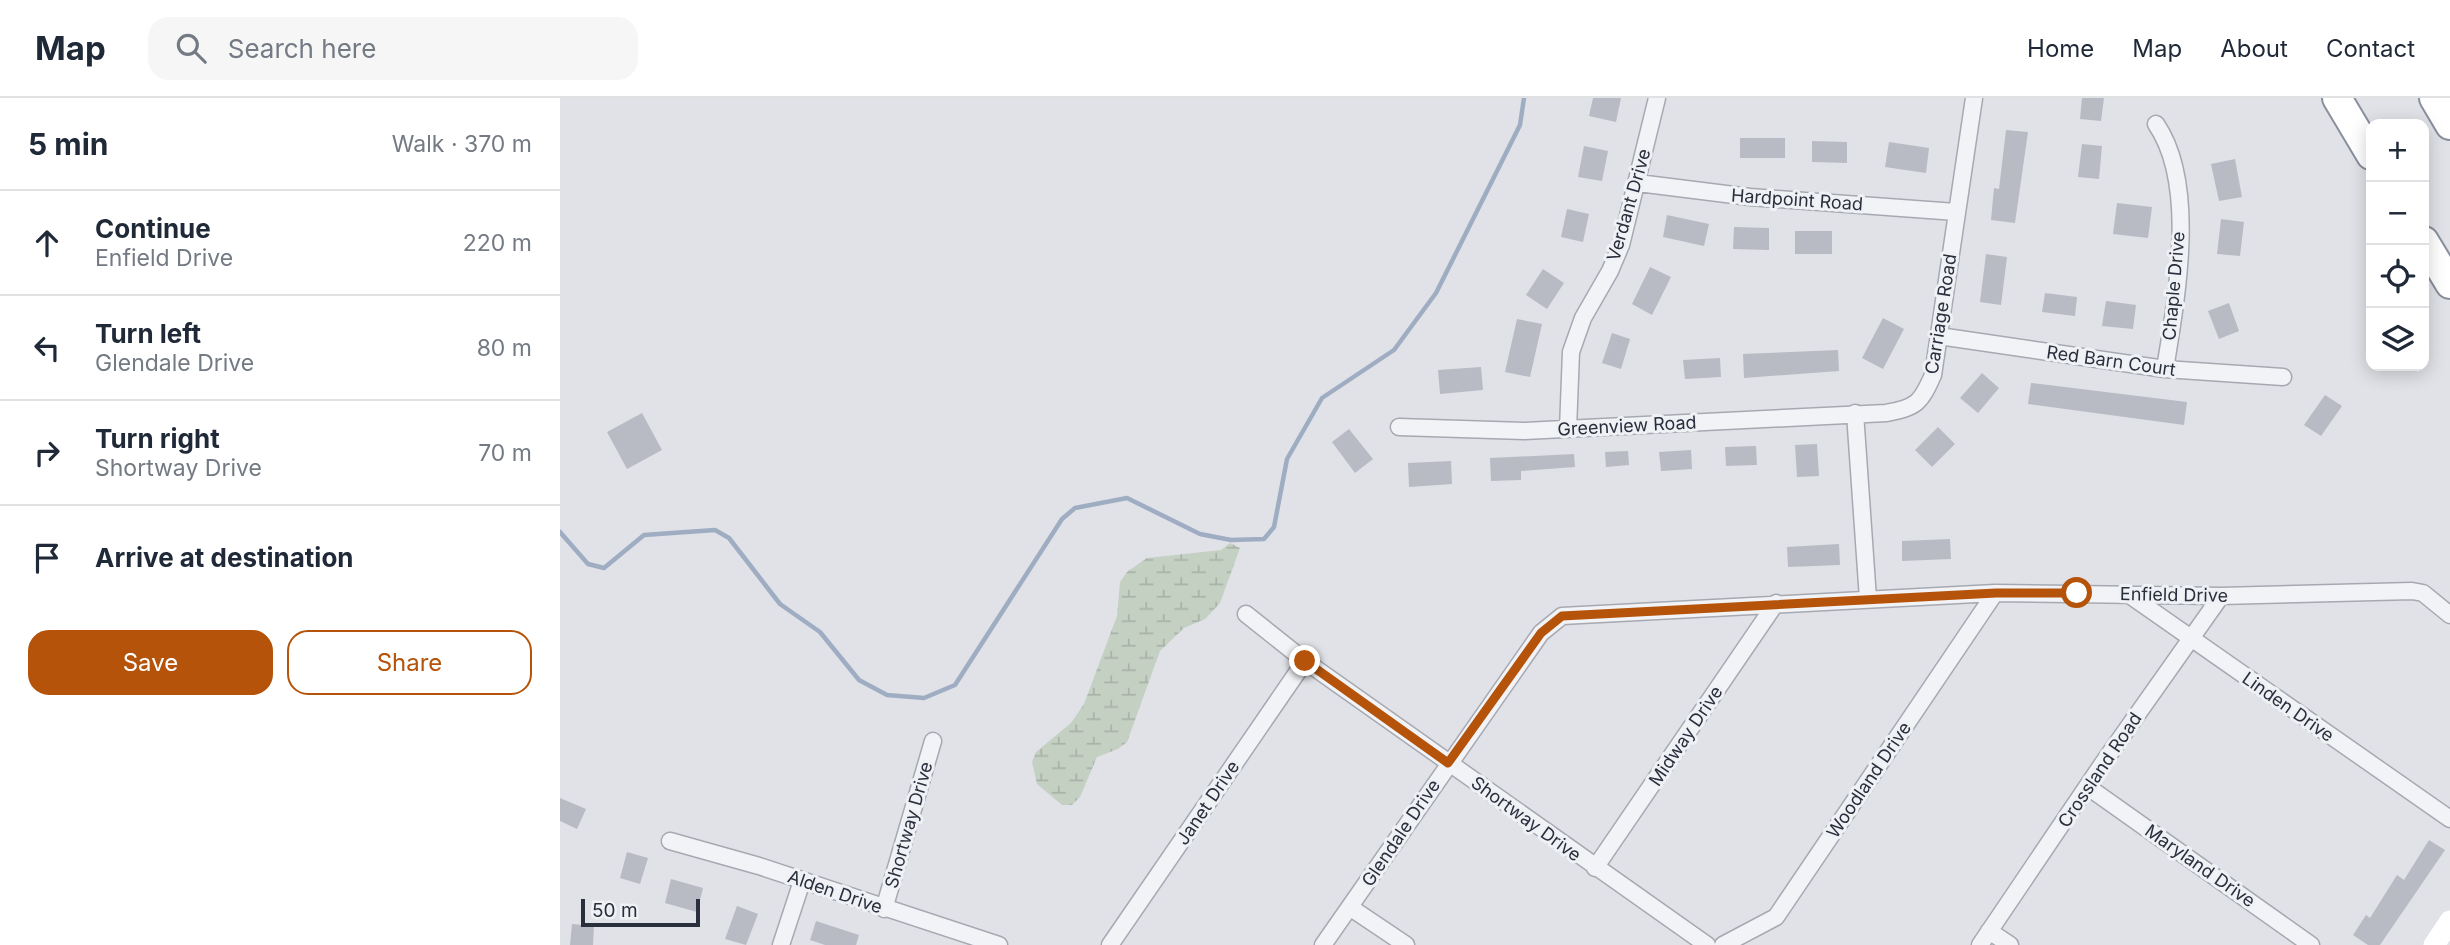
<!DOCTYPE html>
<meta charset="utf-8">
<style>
body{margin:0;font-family:Inter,sans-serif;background:#f6f6f7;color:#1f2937}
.controls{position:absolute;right:21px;top:21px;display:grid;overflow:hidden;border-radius:14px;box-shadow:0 4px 18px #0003}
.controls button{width:63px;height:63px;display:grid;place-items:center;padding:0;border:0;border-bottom:2px solid #e0e1e3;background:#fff;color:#1f2937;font:35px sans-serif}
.scale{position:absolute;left:21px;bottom:18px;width:119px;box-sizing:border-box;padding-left:7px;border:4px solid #2a2f3d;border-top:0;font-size:19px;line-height:24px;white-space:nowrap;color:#2a2f3d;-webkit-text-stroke:5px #eff1f5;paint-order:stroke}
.stop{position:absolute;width:21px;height:21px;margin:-16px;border:5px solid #b45309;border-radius:50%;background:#fff}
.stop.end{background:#b45309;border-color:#fff;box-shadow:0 2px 7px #0008}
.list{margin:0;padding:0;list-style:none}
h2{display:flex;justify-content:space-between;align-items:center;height:91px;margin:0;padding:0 28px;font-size:30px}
h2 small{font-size:23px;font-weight:400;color:#747a83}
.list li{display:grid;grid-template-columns:46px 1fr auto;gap:21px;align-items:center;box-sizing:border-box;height:105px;padding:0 28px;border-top:2px solid #e0e1e3}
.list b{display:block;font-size:26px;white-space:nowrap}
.list p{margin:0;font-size:23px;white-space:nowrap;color:#747a83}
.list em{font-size:23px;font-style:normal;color:#747a83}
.actions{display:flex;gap:14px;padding:21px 28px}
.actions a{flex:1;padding:16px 0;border:2px solid #b45309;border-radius:21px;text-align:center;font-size:24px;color:#b45309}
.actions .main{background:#b45309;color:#fff}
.icon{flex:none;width:38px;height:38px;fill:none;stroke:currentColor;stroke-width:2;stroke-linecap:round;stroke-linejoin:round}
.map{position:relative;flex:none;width:1890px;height:847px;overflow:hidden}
header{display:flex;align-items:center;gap:42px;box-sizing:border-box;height:98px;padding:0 35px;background:#fff;border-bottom:2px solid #e0e1e3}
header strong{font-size:33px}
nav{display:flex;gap:38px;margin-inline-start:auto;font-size:24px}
.search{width:490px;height:63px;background:#f6f6f7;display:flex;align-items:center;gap:18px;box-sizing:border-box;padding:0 24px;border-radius:21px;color:#747a83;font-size:26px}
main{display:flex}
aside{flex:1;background:#fff}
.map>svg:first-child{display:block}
</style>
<header>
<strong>Map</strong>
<div class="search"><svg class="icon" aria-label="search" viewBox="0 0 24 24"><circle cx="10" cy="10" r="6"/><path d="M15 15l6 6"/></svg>Search here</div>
<nav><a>Home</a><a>Map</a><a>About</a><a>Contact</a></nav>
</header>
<main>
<aside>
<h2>5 min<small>Walk · 370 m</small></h2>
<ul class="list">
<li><svg class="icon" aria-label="ahead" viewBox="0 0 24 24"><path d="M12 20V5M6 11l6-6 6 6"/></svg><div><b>Continue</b><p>Enfield Drive</p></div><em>220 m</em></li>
<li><svg class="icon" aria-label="left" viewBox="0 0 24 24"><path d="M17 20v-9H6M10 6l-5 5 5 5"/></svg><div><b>Turn left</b><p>Glendale Drive</p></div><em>80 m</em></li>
<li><svg class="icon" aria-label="right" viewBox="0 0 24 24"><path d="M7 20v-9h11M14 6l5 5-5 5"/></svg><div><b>Turn right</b><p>Shortway Drive</p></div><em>70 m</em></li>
<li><svg class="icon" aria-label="arrive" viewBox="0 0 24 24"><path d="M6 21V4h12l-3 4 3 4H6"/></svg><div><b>Arrive at destination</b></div></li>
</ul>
<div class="actions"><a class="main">Save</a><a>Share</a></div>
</aside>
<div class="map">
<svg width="1890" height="847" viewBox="0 0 1890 847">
<defs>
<pattern id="wetland-marsh" width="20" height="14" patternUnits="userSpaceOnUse" patternTransform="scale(1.75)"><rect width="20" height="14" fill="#c4d0c2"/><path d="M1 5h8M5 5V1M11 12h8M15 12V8" fill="none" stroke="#a9b3a8"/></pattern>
</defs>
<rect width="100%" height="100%" fill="#e0e2e7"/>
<path fill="url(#wetland-marsh)" d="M670,445L680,450L660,505L645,521L624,530L600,553L567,644L558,651L537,659L520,699L512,707H502L477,686L472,664L476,654L511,625L524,606L557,518L560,484L567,474L587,460L661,452Z"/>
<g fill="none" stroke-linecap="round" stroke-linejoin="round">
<path stroke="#9fadc3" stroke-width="4.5" d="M0,434L28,466L44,470L84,437L155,432L169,440L220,506L260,534L299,582L327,597L364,600L395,587L502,421L515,410L567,400L640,436L671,442L704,441L714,429L727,361L762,300L834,252L876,195L960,27L964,0"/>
</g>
<path fill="#b8bbc3" d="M1033,0H1061L1056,24L1029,18Z
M1522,0H1544L1541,23L1520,21Z
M1446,32L1468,34L1455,125L1431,122L1434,90L1439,91Z
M1180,40H1225V60H1180Z
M1252,43L1287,44V65L1252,64Z
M1329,44L1369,50L1366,75L1325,69Z
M1522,46L1542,48L1539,81L1518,79Z
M1024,48L1048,53L1042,83L1018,79Z
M1675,61L1682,99L1659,103L1651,66Z
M1557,105L1592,109L1588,140L1553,136Z
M1007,111L1029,116L1023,144L1001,139Z
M1107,117L1149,126L1144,148L1103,139Z
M1661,121L1684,124L1680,158L1657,156Z
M1174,129L1209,130V152L1173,151Z
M1235,133H1272V156H1235Z
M1426,156L1447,159L1441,207L1420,204Z
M1090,169L1111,179L1092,217L1072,206Z
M983,171L1004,185L987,211L966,197Z
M1485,195L1517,199L1515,218L1482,214Z
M1546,203L1576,207L1573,231L1542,228Z
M1669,205L1679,233L1659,241L1648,213Z
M1323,220L1344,231L1323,271L1302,260Z
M957,221L982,226L970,279L945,274Z
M1052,235L1070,241L1061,271L1042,265Z
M1278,252L1279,273L1184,280L1183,256Z
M1160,260L1161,279L1125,281L1123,262Z
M921,269L923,292L880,296L878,272Z
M1422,275L1439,290L1418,315L1400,300Z
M1471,285L1627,304L1624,327L1468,306Z
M1765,297L1782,308L1761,338L1744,327Z
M82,315L102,352L67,371L47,334Z
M1378,329L1395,346L1372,369L1355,352Z
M789,331L813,361L795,375L772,344Z
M1257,346L1259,378L1237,379L1235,347Z
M1196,348L1197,367L1166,368L1165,349Z
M1131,352L1132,371L1101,373L1099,354Z
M1068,353L1069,367L1046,369L1045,354Z
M1014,356L1015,369L961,373V382L931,383L930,360Z
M891,363L892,386L849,389L848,365Z
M1390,441L1391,461L1342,463V443Z
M1279,446L1280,467L1228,469L1227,449Z
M0,700L26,711L17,731L0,723Z
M1869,742L1885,752L1820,847H1808L1793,837L1806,817L1810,820L1837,777L1844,782Z
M67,754L88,760L80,786L60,780Z
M111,781L143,790L137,814L105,805Z
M177,808L198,816L186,847L165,841Z
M256,823L299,837L296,847H265L250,842Z
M12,826L34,828L33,847H10Z"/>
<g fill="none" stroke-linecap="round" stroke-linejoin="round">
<defs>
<path id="street" d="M1596,26C1638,87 1616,202 1605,271
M1078,85L1190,99L1396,114
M1379,238L1605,271L1723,279
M1295,315L1308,501
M839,329L964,333L1326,315C1357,310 1361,304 1373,277L1414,0
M1008,331L1011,254L1023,220L1050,173L1061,147L1097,0
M1568,496L1890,721
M686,516L745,563L1147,847
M1528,689L1751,847
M110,743L199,768L439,847
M1035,770L1216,505
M791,810L846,847
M324,811L373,643
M1429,833L1450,847
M221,847L242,783
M550,847L745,563
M763,847L981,535L1002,518L1435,495L1661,498L1852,493L1863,495L1890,517
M1163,847L1216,819L1435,495
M1420,847L1543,665L1661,498"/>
<path id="highway" d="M1777,0L1811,57
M1874,0L1890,27
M1864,143L1890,186"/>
</defs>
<use href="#street" stroke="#a6a9b1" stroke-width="19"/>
<use href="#highway" stroke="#898f9c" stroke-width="32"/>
<use href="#street" stroke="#f2f3f6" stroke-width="16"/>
<path stroke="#fff" stroke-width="21" d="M1874,847L1890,823"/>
<use href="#highway" stroke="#fff" stroke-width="28"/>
</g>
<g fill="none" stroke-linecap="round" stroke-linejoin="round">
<path stroke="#b45309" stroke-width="9" d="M745,563L888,665L981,535L1002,518L1436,495H1517"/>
</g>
<g text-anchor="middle" stroke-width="6" stroke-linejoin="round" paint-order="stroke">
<g font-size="18" fill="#2a2f3d" stroke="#eff1f5">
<text transform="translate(1237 102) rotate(4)" y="6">Hardpoint Road</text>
<text transform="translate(1069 107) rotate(-74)" y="6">Verdant Drive</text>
<text transform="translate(1614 188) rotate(-85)" y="6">Chaple Drive</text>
<text transform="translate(1381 216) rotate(-81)" y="6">Carriage Road</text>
<text transform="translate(1551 263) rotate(8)" y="6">Red Barn Court</text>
<text transform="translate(1067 328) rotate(-3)" y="6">Greenview Road</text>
<text transform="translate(1614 497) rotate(1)" y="6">Enfield Drive</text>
<text transform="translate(1728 609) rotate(35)" y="6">Linden Drive</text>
<text transform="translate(1126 638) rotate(-56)" y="6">Midway Drive</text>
<text transform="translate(1540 672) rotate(-56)" y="6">Crossland Road</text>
<text transform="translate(1309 682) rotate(-56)" y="6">Woodland Drive</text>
<text transform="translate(648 705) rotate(-56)" y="6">Janet Drive</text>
<text transform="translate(966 721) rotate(36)" y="6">Shortway Drive</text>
<text transform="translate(349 727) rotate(-74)" y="6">Shortway Drive</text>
<text transform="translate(841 735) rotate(-56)" y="6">Glendale Drive</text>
<text transform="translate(1640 768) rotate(35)" y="6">Maryland Drive</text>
<text transform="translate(275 794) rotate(19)" y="6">Alden Drive</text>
</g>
</g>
</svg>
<div class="controls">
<button>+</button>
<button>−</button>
<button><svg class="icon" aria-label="locate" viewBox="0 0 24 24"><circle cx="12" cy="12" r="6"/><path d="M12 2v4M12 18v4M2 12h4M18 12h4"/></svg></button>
<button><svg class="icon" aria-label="layers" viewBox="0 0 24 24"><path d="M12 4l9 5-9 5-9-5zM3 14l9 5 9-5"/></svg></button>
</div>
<div class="scale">50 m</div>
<div class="stop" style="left:1517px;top:495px"></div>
<div class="stop end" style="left:745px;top:563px"></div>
</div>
</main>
